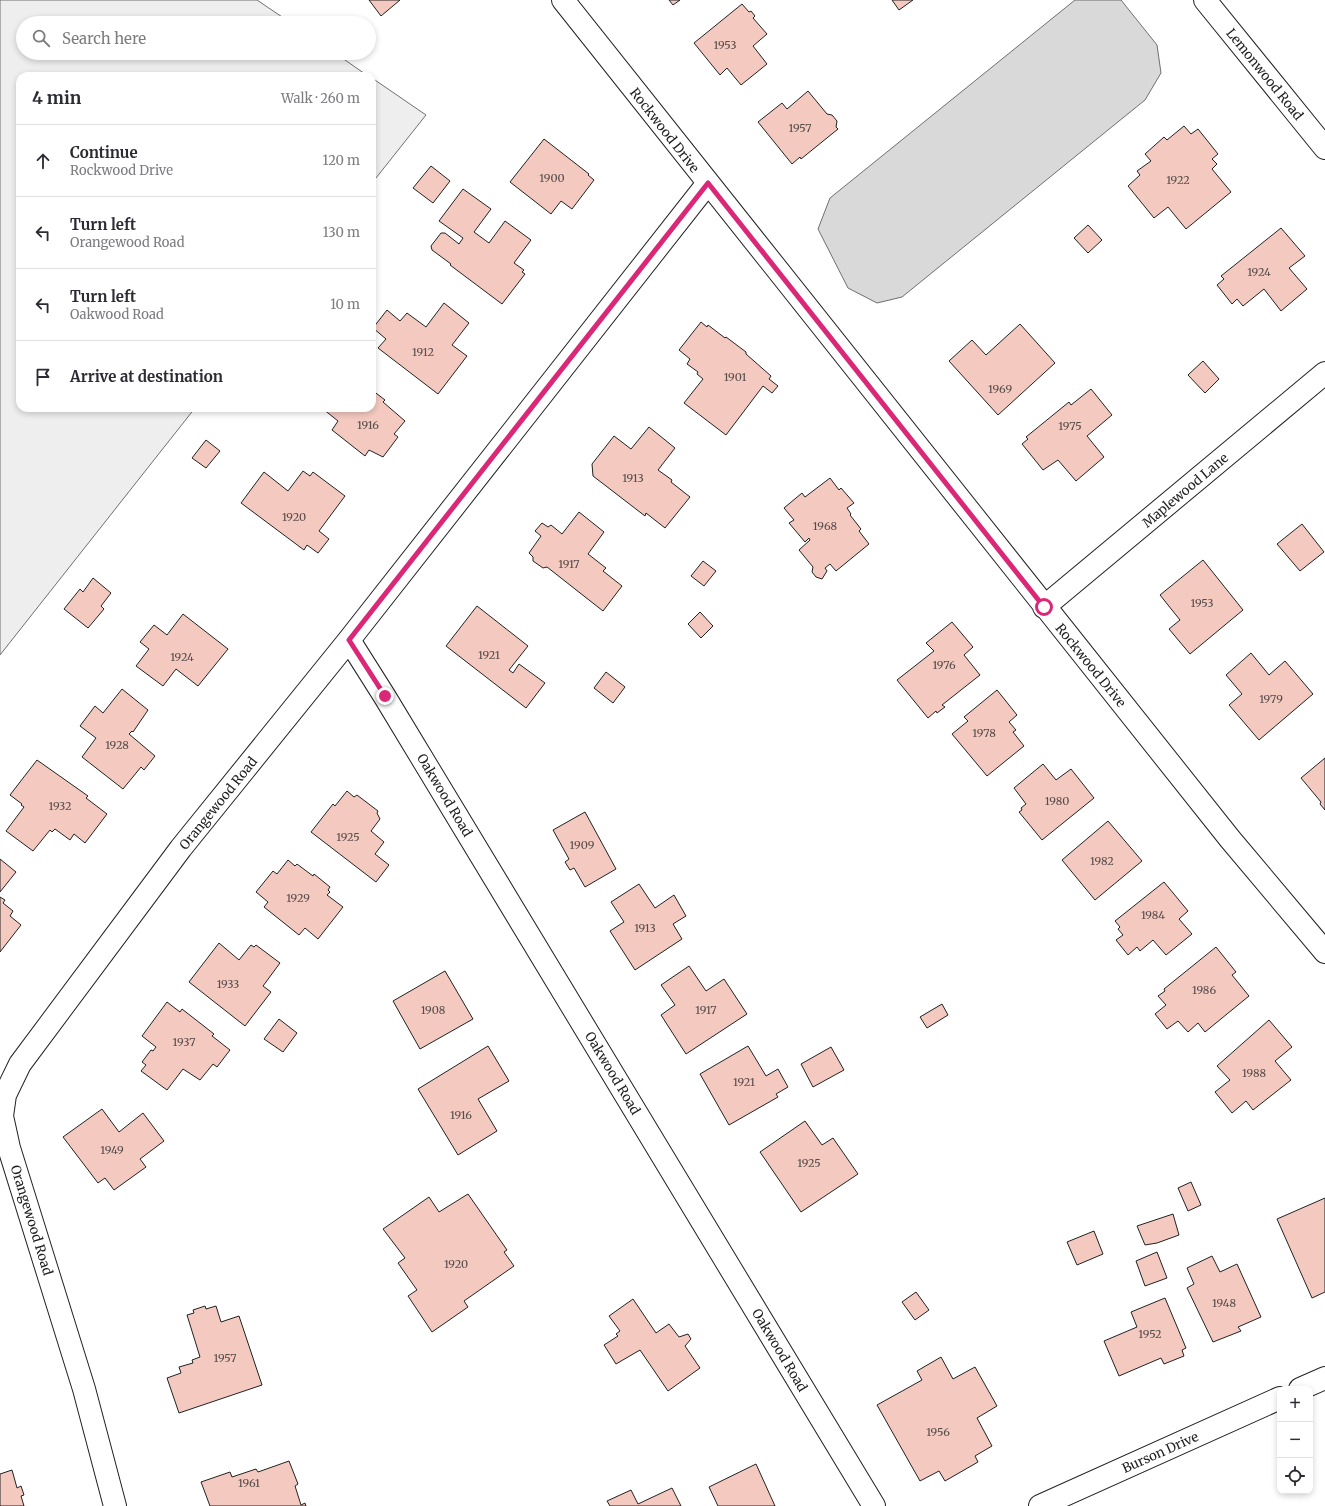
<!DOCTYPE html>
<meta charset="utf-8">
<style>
body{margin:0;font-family:Merriweather,serif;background:#f2f2f3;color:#2b2b33}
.controls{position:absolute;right:12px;bottom:12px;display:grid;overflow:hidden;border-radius:8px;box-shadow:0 2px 6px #0003}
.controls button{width:36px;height:36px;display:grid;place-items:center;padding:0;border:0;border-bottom:1px solid #e1e1e2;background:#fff;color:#2b2b33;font:20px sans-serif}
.stop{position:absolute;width:12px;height:12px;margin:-9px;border:3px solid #db2777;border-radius:50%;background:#fff}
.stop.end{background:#db2777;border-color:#fff;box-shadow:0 1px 4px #0008}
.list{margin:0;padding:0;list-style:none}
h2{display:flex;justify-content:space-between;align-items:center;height:52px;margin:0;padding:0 16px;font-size:17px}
h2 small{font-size:13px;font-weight:400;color:#7c7c81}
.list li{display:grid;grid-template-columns:26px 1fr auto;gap:12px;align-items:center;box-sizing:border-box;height:72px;padding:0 16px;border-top:1px solid #e1e1e2}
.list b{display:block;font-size:15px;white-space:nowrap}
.list p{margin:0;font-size:13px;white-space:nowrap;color:#7c7c81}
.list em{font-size:13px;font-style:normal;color:#7c7c81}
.icon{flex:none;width:22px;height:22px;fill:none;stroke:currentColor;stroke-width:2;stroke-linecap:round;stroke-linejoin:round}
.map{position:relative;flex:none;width:1325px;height:1506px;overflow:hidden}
.search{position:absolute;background:#fff;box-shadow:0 2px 6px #0003;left:16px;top:16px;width:360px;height:44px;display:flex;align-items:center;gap:10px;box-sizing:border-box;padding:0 14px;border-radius:22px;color:#7c7c81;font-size:15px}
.panel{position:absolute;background:#fff;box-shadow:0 2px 6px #0003;left:16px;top:72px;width:360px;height:340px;border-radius:12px}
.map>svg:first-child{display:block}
</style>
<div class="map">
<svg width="1325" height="1506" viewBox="0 0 1325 1506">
<rect width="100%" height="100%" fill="#fff"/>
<path fill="#eee" stroke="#6f6f6f" d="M0,0H257L291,23H23V53H335L368,76H20V408H195L0,655Z
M372,78L426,115L372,183Z"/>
<path fill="#d9d9d9" stroke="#6f6f6f" d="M1075,0H1121L1157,45L1161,73L1145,100L902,297L877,303L848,288L818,229L830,198Z"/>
<path fill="#f3c9c0" stroke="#222" d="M369,0H400L381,16Z
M669,0H680L673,5Z
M892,0H913L899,10Z
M742,4L749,12L751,11L755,16L753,18L767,34L753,46L767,64L741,85L727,68L720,75L694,43Z
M808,91L827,114L832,115L837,121L836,127L838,129L801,159L800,157L792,164L758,122L782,103L787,109Z
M1184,126L1191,134L1198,129L1218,154L1212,159L1217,164L1212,169L1231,192L1186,229L1168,207L1154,218L1128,186L1140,175L1137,171L1151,161L1145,154L1164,137L1167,140Z
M544,139L589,174L588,175L594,180L572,209L561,201L551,214L510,182Z
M431,166L450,181L433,203L413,188Z
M463,189L491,209L474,232L489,243L505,221L531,240L514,263L524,270L522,272L525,274L502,304L450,265L451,264L432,250L431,246L441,233H445L459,244L463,238L439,221Z
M1088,225L1102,240L1088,253L1074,238Z
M1281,228L1305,256L1289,268L1307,289L1281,311L1264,289L1243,306L1237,299L1232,304L1217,285L1224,279L1221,276Z
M444,303L469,323L452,345L467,356L438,394L378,348L386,339L373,328L387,310L400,321L407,313L426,327Z
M701,322L707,327L708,325L725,338L726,337L746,352V354L771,376L769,379L778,386L772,393L763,386L726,435L684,403L703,379L697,374L698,372L687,364L690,359L679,350Z
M1020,324L1055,363L998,415L949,361L972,340L986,355Z
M1203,361L1219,379L1205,393L1188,375Z
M1091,389L1112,415L1087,436L1104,457L1076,481L1058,460L1043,470L1022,444L1028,439L1026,437L1069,402L1071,405Z
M372,390L385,400L383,402L405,421L394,434L398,437L383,457L369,450L365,456L332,430L338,421L323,409L372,408Z
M649,427L675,448L658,470L672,480L671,482L690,497L665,528L646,513L645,516L593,476L592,464L614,436L631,449Z
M206,440L220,451L206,468L192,458Z
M303,471L310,476L313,472L345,496L319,531L329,539L318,553L307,545L304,550L241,503L264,472L288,491Z
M830,478L839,490L841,488L854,503L847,508L851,514L850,515L861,529L859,531L869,544L836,571L830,564L825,568L827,571L822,579L816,577L812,572L813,567L799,550L810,540L809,538L805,542L789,523L794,520L784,508L802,493L805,497Z
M579,512L604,532L588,554L606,568L603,571L622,586L603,611L547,567L543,568L533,561V557L529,553L541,536L535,531L542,523L548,527L551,525L562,534Z
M1302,524L1324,552L1300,571L1277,544Z
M1203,560L1243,610L1190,654L1169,629L1180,620L1160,595Z
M703,561L716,571L704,586L691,576Z
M93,578L111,593L101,606L104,609L88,628L64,609L80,589L83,592Z
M477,606L528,646L509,670L513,673L519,664L545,683L526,708L446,646Z
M700,612L713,626L701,638L688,624Z
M183,614L228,649L198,686L176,669L163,686L136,666L149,649L140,642L154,625L167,635Z
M952,622L973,647L964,655L980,675L942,705L945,707L937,713L936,711L928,718L897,680L934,651L926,643Z
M1251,653L1269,675L1285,661L1313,694L1259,740L1229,705L1242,694L1226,675Z
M606,672L625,687L613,703L594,688Z
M122,689L148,710L133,732L132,731L129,734L155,756L144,770L141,767L123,789L82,757L96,738L80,726L95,706L103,713Z
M997,690L1017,715L1009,722L1016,730L1013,732L1024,746L987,776L952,734L968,721L964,717Z
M1325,758V810L1320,804L1321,802L1301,778Z
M37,760L88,796L86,798L107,814L85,843L74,834L70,840L55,829L52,832L50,830L33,851L6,831L24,807L21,805L22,804L10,795Z
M1043,764L1056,780L1071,769L1094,798L1042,840L1019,812L1022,810L1021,808L1026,804L1014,788Z
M347,791L354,797L357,795L378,811L377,813L380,819L371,831L384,842L375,854L389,865L376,882L311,832L333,804L335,806Z
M585,812L616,869L585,887L574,868L570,870L565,862L569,859L553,830Z
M1108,821L1142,861L1095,900L1062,860Z
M0,859L16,872L0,892Z
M288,860L295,866L297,864L313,876L314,874L330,887L328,890L330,892L327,895L343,907L318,939L305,928L299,935L264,907L268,902L256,892L273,871L277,874Z
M1164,882L1188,911L1179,919L1192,934L1166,955L1153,940L1140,951L1137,947L1128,955L1116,940L1123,935L1118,929L1120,927L1115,921Z
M639,884L655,908L674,895L686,916L673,924L682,939L635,970L610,931L624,922L611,902Z
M0,897L5,900L3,903L13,911L10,916L21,925L0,952Z
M219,943L239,960L251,945L254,947L256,945L280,963L263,986L271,992L245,1026L189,982Z
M1216,947L1236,972L1232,975L1249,996L1205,1032L1198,1023L1188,1032L1178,1021L1167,1029L1155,1014L1166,1005L1158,996L1165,991L1164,989Z
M689,966L706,991L724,979L747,1014L686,1054L661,1015L675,1005L661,985Z
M445,971L473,1019L420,1049L393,1001Z
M167,1002L180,1012L182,1009L214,1034L212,1036L230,1050L217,1067L213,1064L200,1080L183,1069L167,1090L141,1071L146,1065L142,1062L151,1050L153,1051L156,1047L142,1036Z
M942,1004L948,1015L927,1028L920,1017Z
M279,1019L297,1033L283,1052L264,1039Z
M1269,1020L1292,1047L1275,1061L1291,1080L1253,1110L1246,1101L1232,1113L1215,1092L1230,1080L1217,1066Z
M488,1046L509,1081L478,1099L497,1131L458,1155L418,1089Z
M748,1046L766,1076L778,1069L788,1087L776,1094L778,1097L729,1125L700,1074Z
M831,1047L844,1070L813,1087L801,1064Z
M102,1109L119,1132L143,1113L164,1141L140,1159L146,1167L114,1190L105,1178L98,1183L63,1137Z
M805,1121L822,1145L833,1138L858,1174L801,1212L760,1152Z
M1191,1182L1201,1205L1188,1211L1178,1188Z
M468,1194L507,1250L504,1252L514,1266L464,1301L468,1307L432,1332L408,1296L417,1290L398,1263L405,1258L383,1229L429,1197L439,1212Z
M1325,1198V1292L1312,1298L1277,1219Z
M1173,1214L1179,1235L1157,1243L1145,1245L1137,1226Z
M1094,1231L1103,1254L1077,1265L1067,1242Z
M1157,1252L1167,1278L1145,1286L1136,1261Z
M1212,1256L1220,1272L1237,1264L1261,1317L1238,1327L1241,1331L1213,1342L1187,1288L1194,1284L1187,1268Z
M916,1292L929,1310L915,1320L902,1302Z
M1165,1298L1186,1348L1182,1350L1184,1356L1164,1364L1161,1358L1119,1376L1104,1341L1137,1327L1131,1312Z
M633,1299L656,1333L669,1324L679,1337L688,1334L691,1339L685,1346L700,1368L668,1391L640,1350L616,1364L604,1345L618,1336L616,1334L620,1331L609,1316Z
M205,1306L206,1309L216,1306L221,1322L239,1316L262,1385L179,1413L167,1378L181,1373L179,1367L193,1363L192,1360L200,1357L187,1315L194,1313L193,1310Z
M941,1357L953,1379L975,1367L997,1406L977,1418L992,1446L975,1456L978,1462L945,1481L939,1471L920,1481L877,1405L922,1380L917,1371Z
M289,1461L298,1484L295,1486L301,1505L305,1503L306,1506H210L201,1482L230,1472L232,1477L256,1469L258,1472Z
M756,1464L775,1506H718L709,1487Z
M12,1470L17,1488L21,1486L24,1495L21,1496L24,1506H0V1474Z
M672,1488L681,1506H610L607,1501L631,1490L638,1504Z"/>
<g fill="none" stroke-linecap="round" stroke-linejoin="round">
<defs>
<path id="minor" d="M563,0L1230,839L1325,952
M1205,0L1325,148
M1044,607L1325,373
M349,640L385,697L874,1506
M1300,1389L1325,1378
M115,1506L84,1389L9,1148L2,1116L5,1095L20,1064L181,848L349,640L708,183
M1040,1506L1280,1398"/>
</defs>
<use href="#minor" stroke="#222" stroke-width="24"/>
<use href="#minor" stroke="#fff" stroke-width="22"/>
</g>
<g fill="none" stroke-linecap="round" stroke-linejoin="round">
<path stroke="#db2777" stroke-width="5" d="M385,696L349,640L708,183L1044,607"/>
</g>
<g text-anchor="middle" stroke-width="3" stroke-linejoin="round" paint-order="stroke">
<g font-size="11" fill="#564c4a">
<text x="725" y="49">1953</text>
<text x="800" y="132">1957</text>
<text x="552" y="182">1900</text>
<text x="1178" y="184">1922</text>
<text x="1259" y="276">1924</text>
<text x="423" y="356">1912</text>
<text x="735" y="381">1901</text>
<text x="1000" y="393">1969</text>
<text x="368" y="429">1916</text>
<text x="1070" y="430">1975</text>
<text x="633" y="482">1913</text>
<text x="294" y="521">1920</text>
<text x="825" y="530">1968</text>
<text x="569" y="568">1917</text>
<text x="1202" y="607">1953</text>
<text x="489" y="659">1921</text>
<text x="182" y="661">1924</text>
<text x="944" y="669">1976</text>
<text x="1271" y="703">1979</text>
<text x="984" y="737">1978</text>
<text x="117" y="749">1928</text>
<text x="1057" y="805">1980</text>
<text x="60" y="810">1932</text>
<text x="348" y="841">1925</text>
<text x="582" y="849">1909</text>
<text x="1102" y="865">1982</text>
<text x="298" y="902">1929</text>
<text x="1153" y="919">1984</text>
<text x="645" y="932">1913</text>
<text x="228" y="988">1933</text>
<text x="1204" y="994">1986</text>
<text x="433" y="1014">1908</text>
<text x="706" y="1014">1917</text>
<text x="184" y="1046">1937</text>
<text x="1254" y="1077">1988</text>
<text x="744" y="1086">1921</text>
<text x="461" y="1119">1916</text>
<text x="112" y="1154">1949</text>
<text x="809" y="1167">1925</text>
<text x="456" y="1268">1920</text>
<text x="1224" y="1307">1948</text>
<text x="1150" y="1338">1952</text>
<text x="225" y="1362">1957</text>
<text x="938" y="1436">1956</text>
<text x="249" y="1487">1961</text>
</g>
<g font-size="13" fill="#222" stroke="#fff">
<text transform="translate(1265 74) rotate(51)" y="5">Lemonwood Road</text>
<text transform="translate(665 130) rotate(52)" y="5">Rockwood Drive</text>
<text transform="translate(1185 490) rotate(-40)" y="5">Maplewood Lane</text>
<text transform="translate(1091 665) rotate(51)" y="5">Rockwood Drive</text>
<text transform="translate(445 795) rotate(59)" y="5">Oakwood Road</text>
<text transform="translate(218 803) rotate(-51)" y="5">Orangewood Road</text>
<text transform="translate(613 1073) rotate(59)" y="5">Oakwood Road</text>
<text transform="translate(32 1220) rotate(73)" y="5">Orangewood Road</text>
<text transform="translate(780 1350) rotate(59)" y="5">Oakwood Road</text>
<text transform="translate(1160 1452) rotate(-24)" y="5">Burson Drive</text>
</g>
</g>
</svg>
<div class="controls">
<button>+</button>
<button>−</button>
<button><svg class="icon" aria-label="locate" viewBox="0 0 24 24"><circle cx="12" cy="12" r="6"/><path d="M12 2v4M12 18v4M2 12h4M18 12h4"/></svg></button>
</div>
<div class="stop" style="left:1044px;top:607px"></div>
<div class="stop end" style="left:385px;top:696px"></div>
<div class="search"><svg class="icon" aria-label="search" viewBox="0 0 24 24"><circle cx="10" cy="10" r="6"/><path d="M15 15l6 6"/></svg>Search here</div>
<section class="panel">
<h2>4 min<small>Walk · 260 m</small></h2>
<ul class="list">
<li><svg class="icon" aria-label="ahead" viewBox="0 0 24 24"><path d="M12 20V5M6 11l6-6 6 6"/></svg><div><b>Continue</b><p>Rockwood Drive</p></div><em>120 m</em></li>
<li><svg class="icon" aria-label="left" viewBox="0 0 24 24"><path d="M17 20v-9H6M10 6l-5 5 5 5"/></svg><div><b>Turn left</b><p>Orangewood Road</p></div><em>130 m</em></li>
<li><svg class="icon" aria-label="left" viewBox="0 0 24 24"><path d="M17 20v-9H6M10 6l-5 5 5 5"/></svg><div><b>Turn left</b><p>Oakwood Road</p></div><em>10 m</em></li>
<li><svg class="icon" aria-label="arrive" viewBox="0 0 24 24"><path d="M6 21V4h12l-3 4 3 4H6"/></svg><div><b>Arrive at destination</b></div></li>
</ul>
</section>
</div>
